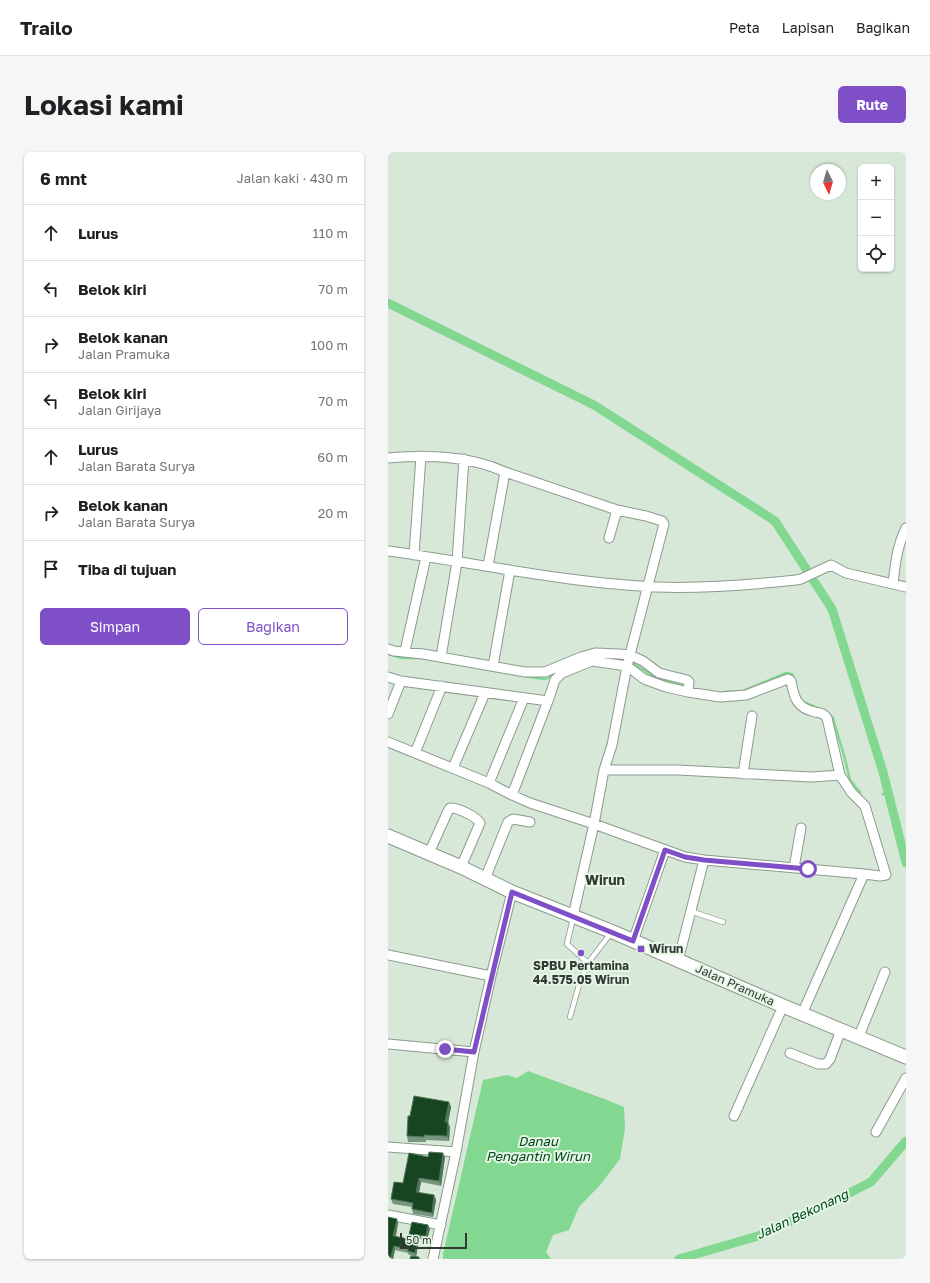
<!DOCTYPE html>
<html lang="id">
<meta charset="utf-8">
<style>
body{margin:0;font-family:"Golos Text",sans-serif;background:#f6f6f6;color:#202124}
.controls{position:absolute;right:12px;top:12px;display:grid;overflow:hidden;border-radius:6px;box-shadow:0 1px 3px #0004}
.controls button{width:36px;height:36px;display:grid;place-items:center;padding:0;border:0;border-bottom:1px solid #e0e0e0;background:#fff;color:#202124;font:20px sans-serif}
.compass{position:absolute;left:422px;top:12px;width:36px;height:36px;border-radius:50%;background:#fff;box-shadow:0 1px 3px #0004;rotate:175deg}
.scale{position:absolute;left:12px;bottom:10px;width:67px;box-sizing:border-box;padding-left:4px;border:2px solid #333933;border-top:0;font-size:11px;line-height:14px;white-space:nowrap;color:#333933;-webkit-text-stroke:3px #e4f6e6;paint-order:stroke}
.stop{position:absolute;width:12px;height:12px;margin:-9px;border:3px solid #7e4fc7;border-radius:50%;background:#fff}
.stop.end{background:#7e4fc7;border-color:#fff;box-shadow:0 1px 4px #0008}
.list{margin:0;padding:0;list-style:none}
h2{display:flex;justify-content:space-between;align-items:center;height:52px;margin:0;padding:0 16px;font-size:17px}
h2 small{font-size:13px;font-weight:400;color:#757577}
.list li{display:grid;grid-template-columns:26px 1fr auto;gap:12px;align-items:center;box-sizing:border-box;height:56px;padding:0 16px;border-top:1px solid #e0e0e0}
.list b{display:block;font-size:15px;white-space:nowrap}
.list p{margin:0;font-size:13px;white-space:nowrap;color:#757577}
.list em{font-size:13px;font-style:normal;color:#757577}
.actions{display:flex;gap:8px;padding:12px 16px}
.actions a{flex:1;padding:9px 0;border:1px solid #7e4fc7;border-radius:6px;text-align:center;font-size:14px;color:#7e4fc7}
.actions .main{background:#7e4fc7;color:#fff}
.icon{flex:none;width:22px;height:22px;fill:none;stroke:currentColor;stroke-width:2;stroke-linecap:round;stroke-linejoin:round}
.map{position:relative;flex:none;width:518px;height:1107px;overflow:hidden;border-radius:6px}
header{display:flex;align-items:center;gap:24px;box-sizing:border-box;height:56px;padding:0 20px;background:#fff;border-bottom:1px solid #e0e0e0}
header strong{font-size:19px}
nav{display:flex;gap:22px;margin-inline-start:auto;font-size:14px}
.intro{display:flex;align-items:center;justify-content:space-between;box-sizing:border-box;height:96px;padding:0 24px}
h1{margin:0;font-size:28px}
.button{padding:10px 18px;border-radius:6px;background:#7e4fc7;color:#fff;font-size:14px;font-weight:700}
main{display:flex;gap:24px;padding:0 24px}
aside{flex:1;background:#fff;border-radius:6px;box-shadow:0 1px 3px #0004}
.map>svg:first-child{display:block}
</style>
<header>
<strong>Trailo</strong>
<nav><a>Peta</a><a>Lapisan</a><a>Bagikan</a></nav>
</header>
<div class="intro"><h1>Lokasi kami</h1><a class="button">Rute</a></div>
<main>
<aside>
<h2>6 mnt<small>Jalan kaki · 430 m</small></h2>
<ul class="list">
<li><svg class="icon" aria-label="ahead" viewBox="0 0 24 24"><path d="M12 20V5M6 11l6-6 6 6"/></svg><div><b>Lurus</b></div><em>110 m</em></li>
<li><svg class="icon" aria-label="left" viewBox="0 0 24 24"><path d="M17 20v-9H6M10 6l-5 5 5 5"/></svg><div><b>Belok kiri</b></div><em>70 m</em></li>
<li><svg class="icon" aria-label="right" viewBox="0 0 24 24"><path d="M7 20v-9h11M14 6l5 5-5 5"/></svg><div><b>Belok kanan</b><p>Jalan Pramuka</p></div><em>100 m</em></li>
<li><svg class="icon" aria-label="left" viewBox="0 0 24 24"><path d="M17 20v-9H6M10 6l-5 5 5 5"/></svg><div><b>Belok kiri</b><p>Jalan Girijaya</p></div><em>70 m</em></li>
<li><svg class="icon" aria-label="ahead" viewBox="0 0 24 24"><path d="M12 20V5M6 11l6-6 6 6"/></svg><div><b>Lurus</b><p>Jalan Barata Surya</p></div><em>60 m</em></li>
<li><svg class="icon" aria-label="right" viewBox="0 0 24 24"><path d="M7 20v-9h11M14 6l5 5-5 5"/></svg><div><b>Belok kanan</b><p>Jalan Barata Surya</p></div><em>20 m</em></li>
<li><svg class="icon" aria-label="arrive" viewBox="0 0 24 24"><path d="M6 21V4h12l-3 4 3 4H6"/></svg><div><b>Tiba di tujuan</b></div></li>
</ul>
<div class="actions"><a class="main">Simpan</a><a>Bagikan</a></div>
</aside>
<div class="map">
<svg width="518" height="1107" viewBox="0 0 518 1107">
<rect width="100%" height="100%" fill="#d7e8d9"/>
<path fill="#83d891" d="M140,919L219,948L236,955L237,977L232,1007L212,1033L191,1055L181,1078L165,1083L158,1100L163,1107H55V1102L95,928L119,923L129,926Z"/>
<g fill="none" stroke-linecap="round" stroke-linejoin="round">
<path stroke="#83d891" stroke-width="2.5" d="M0,502L14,506H29
M219,506L238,508
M243,510L267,525L298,535
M91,516L148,526L158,527L166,523
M336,540L355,539L398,521L404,522L407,529
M415,550L432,557
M440,561L445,566L457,607L462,628L472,640
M495,642L501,643"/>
<path stroke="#83d891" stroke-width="9" d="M0,151L206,253L387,369L444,457L495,620L518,711
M291,1107L370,1084L426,1059L483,1030L518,989"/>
<defs>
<path id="lane" d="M302,759L335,770
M185,766L179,792L200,811L223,781
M182,865L191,833L200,811"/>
<path id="street" d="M0,306C39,303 80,303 117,320L229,358L258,364L274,369L276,372L239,514L224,593L216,618L206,672L185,764
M221,386L229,358
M0,399C89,411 178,431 268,435C315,437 361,433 408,428L413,427L443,413L458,421L518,435
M26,403L33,304
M100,414L117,320
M505,432C507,413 509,394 518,376
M0,497L6,499L35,502L137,520H157L193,505L207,501L231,502L242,503L255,509L271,521L299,528L301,530L300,540
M17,499L38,405
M53,505L69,410L76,307
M105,514L122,418
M0,525L13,529L160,549L124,643
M160,549L167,528L174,521L204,509L239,514L256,527L278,535L300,540L332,545L358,543L400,527L403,529C406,546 409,556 427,560C432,561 436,561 439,566L452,623L424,625L290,618H216
M0,562L13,529
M0,590L101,631L124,643L142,651L206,672L297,705L316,708L476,722L414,862
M27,601L54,534
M65,616L97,541
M355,622L364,564
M452,623L463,640L477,654L498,723L492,724L476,722
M101,631L136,546
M41,701L60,659L62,656C69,655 89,665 92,671L73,715
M406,716L413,676
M97,727L120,670L125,667L142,670
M245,789L277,698
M0,803L103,824L86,900L68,1000
M290,809L316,708
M103,824L124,740
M471,884L497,820
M0,892L86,900
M402,901L430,912H438L442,907L453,878
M346,964L395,854
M488,980L518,926
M0,995L68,1000L45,1107
M0,1063L53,1073"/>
<path id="secondary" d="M0,684L73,715L124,740L225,780L395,854L518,905"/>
</defs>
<use href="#lane" stroke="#8b9b8d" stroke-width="6"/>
<use href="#street" stroke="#8b9b8d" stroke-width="11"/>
<use href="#secondary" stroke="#8b9b8d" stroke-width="15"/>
<use href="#lane" stroke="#fff" stroke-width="4.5"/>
<use href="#street" stroke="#fff" stroke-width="9"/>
<use href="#secondary" stroke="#fff" stroke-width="13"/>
</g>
<path fill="#77967d" d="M61,950L63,955L60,971L62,975L61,989L38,988V990H20L19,984L22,964Z
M40,1005H57L53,1034L33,1030L31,1041L46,1043L48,1048L45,1065L25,1062L24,1057V1055L5,1052L3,1047L15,1031Z
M9,1067L10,1071L8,1084L20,1087L40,1073L42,1077L39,1088L31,1087L28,1105H31L32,1107H22L28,1105L21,1103L20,1101L7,1098L5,1107H0Z"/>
<path fill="#517558" d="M61,950L63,955L60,971L62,975L61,989L59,984L57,970Z
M55,1001L57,1005L53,1034L51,1029Z
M31,1026L33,1030L30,1045L28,1040Z
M46,1043L48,1048L45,1065L44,1061Z
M9,1067L10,1071L7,1088L5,1084Z
M40,1073L42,1077L39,1088L38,1084Z
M30,1083L31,1087L28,1105L27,1101Z
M6,1094L7,1098L5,1107H2Z"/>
<path fill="#174421" stroke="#517558" d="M26,944L61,950L57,970H60L59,984L36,983V985L19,984L20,964H22Z
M41,1000L55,1001L51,1029L31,1026L28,1040L46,1043L44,1061L24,1057L25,1051L3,1047L6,1030L15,1031L21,1001L40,1005Z
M0,1065L9,1067L5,1084L20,1087L24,1070L40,1073L38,1084L30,1083L27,1101L20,1099V1097L6,1094L2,1107H0Z
M23,1104L31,1105V1107H22Z"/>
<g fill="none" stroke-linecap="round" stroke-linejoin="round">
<path stroke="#7e4fc7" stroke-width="5" d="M57,897L86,900L124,740L245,789L277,698L297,705L316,708L420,717"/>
</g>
<g fill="#7e4fc7" stroke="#e4f6e6" stroke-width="1.5">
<rect x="249" y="793" width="8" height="8" rx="2"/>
<circle cx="193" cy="801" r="4"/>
</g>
<g text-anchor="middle" stroke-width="4" stroke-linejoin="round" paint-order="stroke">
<g font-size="12" font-weight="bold" fill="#333933" stroke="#e4f6e6" text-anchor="start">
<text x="261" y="801">Wirun</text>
<text x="193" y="818" text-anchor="middle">SPBU Pertamina<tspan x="193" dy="14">44.575.05 Wirun</tspan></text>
</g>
<g font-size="12" fill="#333933" stroke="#e4f6e6">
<text transform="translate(347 833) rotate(24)" y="4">Jalan Pramuka</text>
</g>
<g font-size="13" font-style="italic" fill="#024418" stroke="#e4f6e6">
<text x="150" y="994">Danau<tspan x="150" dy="15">Pengantin Wirun</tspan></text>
<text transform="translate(414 1062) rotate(-25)" y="5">Jalan Bekonang</text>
</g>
<g font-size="14" font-weight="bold" fill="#333933" stroke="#e4f6e6">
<text x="217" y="733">Wirun</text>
</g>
</g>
</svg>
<div class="controls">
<button>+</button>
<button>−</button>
<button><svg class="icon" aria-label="locate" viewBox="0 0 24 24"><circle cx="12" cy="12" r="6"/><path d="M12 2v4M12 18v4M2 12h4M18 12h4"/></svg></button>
</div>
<svg class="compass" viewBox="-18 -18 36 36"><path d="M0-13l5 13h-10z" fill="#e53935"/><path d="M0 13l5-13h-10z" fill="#757577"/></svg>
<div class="scale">50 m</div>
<div class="stop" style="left:420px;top:717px"></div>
<div class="stop end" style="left:57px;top:897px"></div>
</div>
</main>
